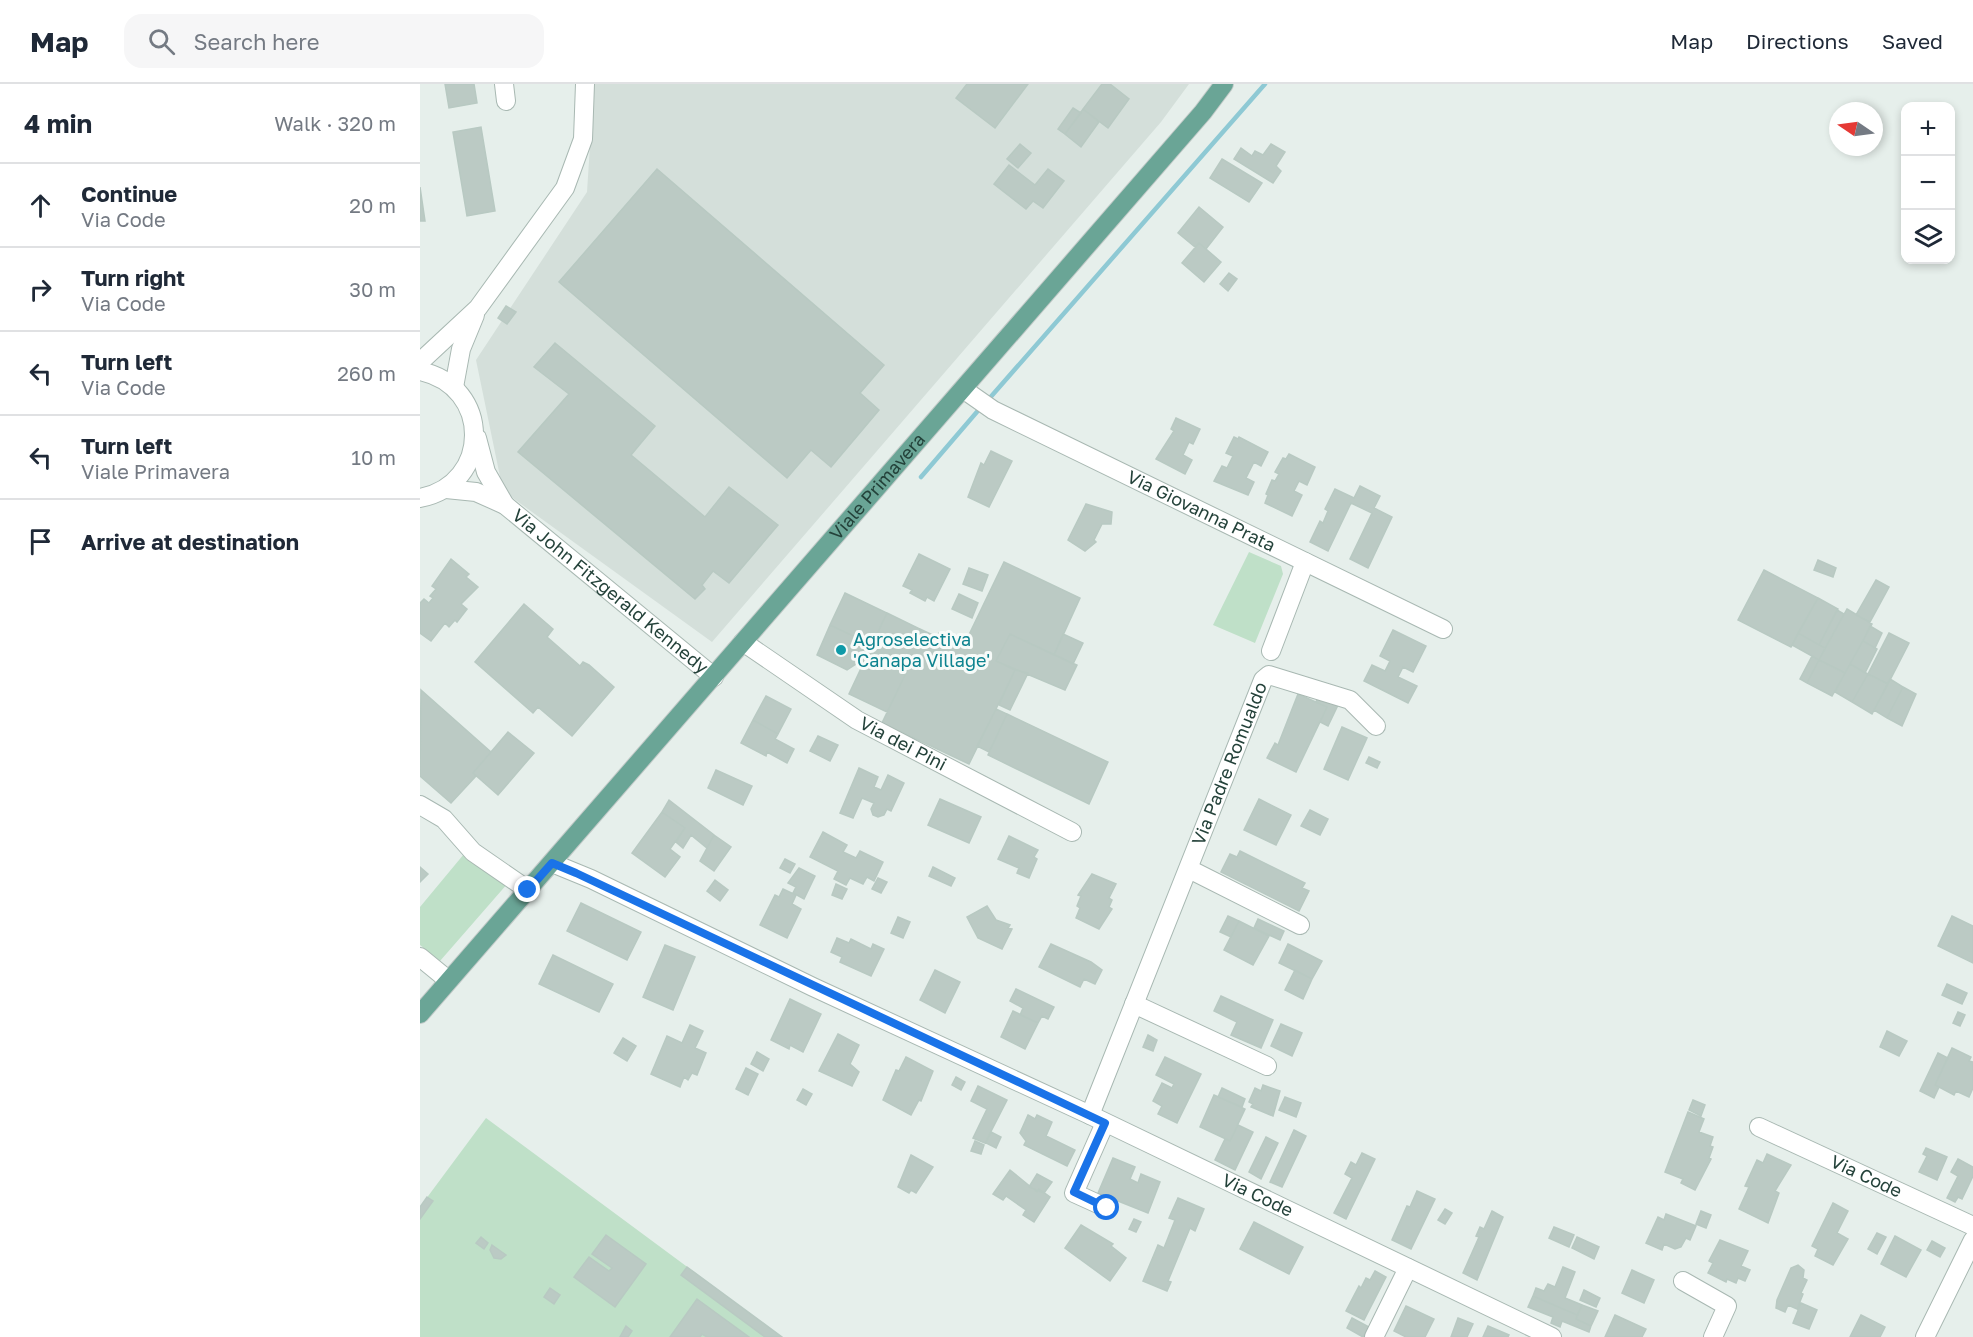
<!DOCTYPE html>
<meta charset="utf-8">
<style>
body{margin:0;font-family:"Golos Text",sans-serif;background:#f6f6f7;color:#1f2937}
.controls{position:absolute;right:18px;top:18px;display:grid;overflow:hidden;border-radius:12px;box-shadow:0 3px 9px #0003}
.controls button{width:54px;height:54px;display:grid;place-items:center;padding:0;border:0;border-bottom:2px solid #e0e1e3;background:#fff;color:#1f2937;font:30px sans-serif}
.compass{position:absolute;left:1409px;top:18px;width:54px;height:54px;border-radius:50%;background:#fff;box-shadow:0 3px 9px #0003;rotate:283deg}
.stop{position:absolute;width:18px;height:18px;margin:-14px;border:4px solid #1a73e8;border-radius:50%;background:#fff}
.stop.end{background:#1a73e8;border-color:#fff;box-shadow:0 2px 6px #0008}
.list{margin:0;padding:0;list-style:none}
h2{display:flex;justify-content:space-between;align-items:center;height:78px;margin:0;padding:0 24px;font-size:26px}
h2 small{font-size:20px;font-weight:400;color:#747a83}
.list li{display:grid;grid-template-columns:39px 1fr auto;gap:18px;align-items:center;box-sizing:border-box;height:84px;padding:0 24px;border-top:2px solid #e0e1e3}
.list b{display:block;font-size:22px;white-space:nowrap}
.list p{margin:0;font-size:20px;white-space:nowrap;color:#747a83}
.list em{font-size:20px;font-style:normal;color:#747a83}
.icon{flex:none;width:33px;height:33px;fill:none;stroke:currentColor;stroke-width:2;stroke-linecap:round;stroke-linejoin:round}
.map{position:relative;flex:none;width:1553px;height:1253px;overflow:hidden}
header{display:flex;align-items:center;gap:36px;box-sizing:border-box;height:84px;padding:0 30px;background:#fff;border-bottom:2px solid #e0e1e3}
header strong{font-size:28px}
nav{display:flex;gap:33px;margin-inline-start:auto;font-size:21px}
.search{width:420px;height:54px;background:#f6f6f7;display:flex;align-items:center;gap:15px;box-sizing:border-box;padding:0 21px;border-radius:18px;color:#747a83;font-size:22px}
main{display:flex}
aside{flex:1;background:#fff}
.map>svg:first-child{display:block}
</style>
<header>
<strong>Map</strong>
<div class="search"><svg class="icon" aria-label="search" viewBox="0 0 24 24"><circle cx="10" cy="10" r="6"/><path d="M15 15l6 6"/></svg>Search here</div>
<nav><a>Map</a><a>Directions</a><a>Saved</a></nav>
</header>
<main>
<aside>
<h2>4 min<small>Walk · 320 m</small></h2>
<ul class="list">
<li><svg class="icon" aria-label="ahead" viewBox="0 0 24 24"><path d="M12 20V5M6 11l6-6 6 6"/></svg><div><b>Continue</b><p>Via Code</p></div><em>20 m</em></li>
<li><svg class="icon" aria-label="right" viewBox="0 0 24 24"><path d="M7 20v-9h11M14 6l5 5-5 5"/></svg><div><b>Turn right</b><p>Via Code</p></div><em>30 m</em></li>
<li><svg class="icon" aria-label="left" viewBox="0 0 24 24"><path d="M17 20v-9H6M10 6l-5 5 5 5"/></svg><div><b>Turn left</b><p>Via Code</p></div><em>260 m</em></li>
<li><svg class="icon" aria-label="left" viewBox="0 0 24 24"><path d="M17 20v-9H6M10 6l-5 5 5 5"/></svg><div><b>Turn left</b><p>Viale Primavera</p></div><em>10 m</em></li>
<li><svg class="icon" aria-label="arrive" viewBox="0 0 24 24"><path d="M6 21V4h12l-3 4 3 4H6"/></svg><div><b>Arrive at destination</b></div></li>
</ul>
</aside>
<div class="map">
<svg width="1553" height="1253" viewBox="0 0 1553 1253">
<rect width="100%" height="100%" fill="#e6efeb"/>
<path fill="#d4dfda" d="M174,0H769L741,38L292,558L83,407L56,276L167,108Z"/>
<path fill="#bfe0c8" d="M829,468L861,482L863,490L835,559L793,541Z
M44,770L52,779L88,799L20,877L0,861V823Z
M66,1034L362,1253H0V1123Z"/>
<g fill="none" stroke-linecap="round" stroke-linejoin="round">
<path stroke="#8ec9d4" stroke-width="4.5" d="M568,316L845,0
M501,393L562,322"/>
</g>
<path fill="#bbcac4" stroke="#b8c9c2" stroke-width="1.5" d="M25,0H54L57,19L29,24Z
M547,0H608L575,44L536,14Z
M682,0H690L709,15L688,44L663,25Z
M653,24L661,29L645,50L638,45Z
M663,25L679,38L661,63L645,50Z
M61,43L75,127L47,132L33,48Z
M600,60L611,69L598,84L587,75Z
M851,60L865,68L856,82L861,87L853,99L814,75L821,64L832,72L835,67L843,71Z
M802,75L842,99L829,118L790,94Z
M589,81L615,101L628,85L644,97L623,124L613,117L606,125L574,100Z
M237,85L464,281L440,309L459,326L411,383L391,366L367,394L139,198Z
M0,103L5,137H0Z
M779,123L803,143L786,165L779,159L775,163L758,149Z
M779,159L801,178L784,198L762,179Z
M809,189L817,195L808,207L800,200Z
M86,222L96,228L87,240L78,234Z
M135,259L235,342L211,371L285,433L309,403L358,441L309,499L293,487L282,501L285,505L275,515L98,368L149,310L114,283Z
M756,334L780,345L773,360L769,358L763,371L772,376L765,390L736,375L754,347L751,345Z
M814,353L818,355L819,353L848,368L841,382L834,378L826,394L834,398L828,411L794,397L802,382L807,384L813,372L806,369Z
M571,367L592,377L569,423L548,413L561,379L564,381Z
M869,370L895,383L887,401L879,397L874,407L882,411L872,432L845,419L848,411L846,410L852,396L855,397L859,390L855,388L863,374L866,375Z
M940,402L960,412L954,424L972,433L948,484L930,475L952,429L931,419L908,467L890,458L900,437L903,439L908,427L905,425L915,405L934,414Z
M666,420L692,428L691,440H682L674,456L676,458L665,467L648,456Z
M499,470L530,485L514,517L507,513L505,517L490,509L492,506L483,502Z
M31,475L49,490L46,493L58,503L41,520L47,525L37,538L35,536L29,543L25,539L11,557L0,549V519L4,515L9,519L13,514L10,512L16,505L12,502Z
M1398,476L1416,484L1413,493L1394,486Z
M584,478L660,514L634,571L590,550L576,577L595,586L549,680L462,639L487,587L481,584L500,545L517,553L519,549L544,561Z
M549,484L568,491L562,507L543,500Z
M1344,486L1398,514L1371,563L1318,536Z
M1456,496L1469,503L1450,538L1436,531Z
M425,509L467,529L441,582L436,580L446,558L410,541Z
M539,510L558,519L552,534L532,525Z
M1398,514L1418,525L1399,561L1378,549Z
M104,520L133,545L127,553L160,582L163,578L169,581L194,603L152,652L118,623L113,629L55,578Z
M1427,525L1452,540L1425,589L1399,576Z
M1417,526L1424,530L1405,564L1399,561Z
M467,529L500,545L481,584L487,587L467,628L429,610Z
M410,541L446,558L436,580L427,586L397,571Z
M1450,542L1462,549L1455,564L1443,557Z
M973,546L1006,562L993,588L983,583L978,593L997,602L988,619L944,597L952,581L965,587L970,577L960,572Z
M1378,549L1405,564L1399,576L1372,561Z
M1469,549L1489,559L1468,600L1448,590Z
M590,550L657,581L645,606L576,577Z
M643,550L663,559L653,580L634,571Z
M1443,557L1457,565L1445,589L1430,580Z
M1392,572L1399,576L1387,599L1380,595Z
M1399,576L1425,589L1412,612L1387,599Z
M1430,580L1448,590L1432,618L1415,608Z
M595,586L608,589L590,626L579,621Z
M1448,590L1468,600L1452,630L1432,618Z
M1470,595L1483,603L1467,634L1454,626Z
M1483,603L1496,610L1482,642L1467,634Z
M1,606L71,668L53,689L56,692L31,719L0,692Z
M878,610L907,623L876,688L847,674L855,659L858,661Z
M346,612L371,625L358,650L333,636Z
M898,613L919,619L908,642L900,638L907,623L896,618Z
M576,625L587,630L569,668L557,662Z
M587,630L688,678L669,720L568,671Z
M333,636L358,650L355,655L374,665L367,679L347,668L346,672L321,659Z
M922,643L947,654L928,696L904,685Z
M88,648L114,669L78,711L53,689Z
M398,652L418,661L410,677L390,667Z
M949,673L960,678L957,684L946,679Z
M439,684L458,693L454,703L461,706L468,691L484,699L471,727L467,725L464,731L458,733L453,731L451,725L454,719L442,714L433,734L420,729Z
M296,686L332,702L323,721L288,704Z
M520,715L561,733L549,759L508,741Z
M839,715L871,731L856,761L824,746Z
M249,716L294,751L287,764L271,751L263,764L256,758L265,744L242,728Z
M890,726L908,735L900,751L881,742Z
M242,728L265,744L250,765L260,773L245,793L212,769Z
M403,748L427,761L423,768L436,774L440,767L463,778L454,797L447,793L443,800L430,794L426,801L414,795L418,787L390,773Z
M294,751L311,763L294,787L280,777Z
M589,752L618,766L614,773L617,775L609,794L597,789L599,784L578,775Z
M820,767L885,799L882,804L889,807L879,827L801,788L810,770L817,773Z
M365,775L375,780L370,789L360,784Z
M0,783L8,790L0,798Z
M513,783L535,794L531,802L509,792Z
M379,784L395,792L384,815L373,809L376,803L368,799Z
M672,790L696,800L689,814L692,816L689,823L692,825L679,845L656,834L660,824L657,822L661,812L658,811Z
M458,794L467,798L461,809L452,805Z
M295,796L308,806L300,817L287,807Z
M416,800L427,805L422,815L412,811Z
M363,805L376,811L372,820L381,825L367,854L340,841L355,811L359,813Z
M161,819L221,848L207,876L147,847Z
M567,822L576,836L590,841L588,844L592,845L582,865L558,854L547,833Z
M808,832L819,837L811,853L800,848Z
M1532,832L1553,842V879L1518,862Z
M478,833L490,838L483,854L471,849Z
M838,835L864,847L860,856L834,844Z
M819,837L849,852L833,881L804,866Z
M417,854L429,859L431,855L451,865L453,860L464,865L451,892L420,878L422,873L411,868Z
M631,860L671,878L682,886L675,900L664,895L660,903L619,883Z
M868,860L902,877L892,895L859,879Z
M245,861L275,873L253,926L223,913Z
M133,871L193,900L179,928L119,900Z
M515,886L540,898L525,929L500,916Z
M875,886L892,895L883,915L865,906Z
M1527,900L1547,909L1542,920L1522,911Z
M596,905L634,923L628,935L622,932L618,939L600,931L603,924L590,917Z
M801,912L853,936L841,964L811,951L817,938L794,927Z
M370,915L401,930L383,968L370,961L369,965L351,956Z
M593,927L618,939L605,965L581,953Z
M1538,928L1545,931L1540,942L1533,939Z
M861,940L882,949L872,972L851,962Z
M270,941L283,947L275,964L286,969L277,991L272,989L268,996L264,993L260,1003L231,990L247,952L262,959Z
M1467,947L1487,957L1479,972L1460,963Z
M418,950L439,961L430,980L439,988L432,1002L399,987Z
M728,951L737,956L733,967L723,963Z
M203,954L216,962L207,977L194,969Z
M1532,964L1551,973L1549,977L1553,978V1004L1549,1013L1536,1007L1534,1011L1515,1001Z
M337,968L349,975L343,987L331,980Z
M1518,969L1528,974L1515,1001L1519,1003L1514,1014L1500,1007Z
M486,973L513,987L501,1017L499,1016L491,1031L463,1016L476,986L479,987Z
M745,973L781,990L757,1039L738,1030L742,1022L733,1017L742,999L752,1004L754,1000L736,991Z
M326,984L338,990L328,1011L316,1005Z
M536,993L545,998L541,1006L532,1001Z
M843,1001L860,1007L853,1032L831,1023L833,1020L829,1018L835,1004L841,1007Z
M558,1002L587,1016L565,1059L553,1054L567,1025L551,1017Z
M802,1004L825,1015L822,1023L798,1013Z
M383,1005L392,1010L386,1021L377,1016Z
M794,1011L825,1025L810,1057L780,1043Z
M865,1013L881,1019L876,1033L859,1026Z
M1273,1016L1285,1021L1281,1032L1269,1026Z
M1268,1028L1284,1035L1279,1048L1293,1053L1290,1062L1293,1063L1289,1074L1291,1075L1275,1106L1261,1099L1263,1095L1245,1088Z
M608,1031L615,1035L617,1031L632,1038L626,1052L655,1066L647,1082L604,1061L606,1057L600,1049Z
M818,1041L833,1048L815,1086L795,1076L805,1055L810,1057Z
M874,1046L886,1052L862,1103L850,1098Z
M571,1048L581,1053L576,1064L566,1059Z
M846,1053L858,1059L841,1095L829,1088Z
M555,1057L564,1061L561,1070L551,1067Z
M1506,1064L1527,1073L1517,1096L1499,1088L1507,1072L1503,1070Z
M942,1069L955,1075L926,1135L914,1129L932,1094L925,1090L931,1078L936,1081Z
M1347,1070L1371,1081L1355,1107L1359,1109L1348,1139L1319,1125L1329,1103L1325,1102L1337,1076L1343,1079Z
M491,1071L513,1083L496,1109L491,1106L489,1109L478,1103Z
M693,1074L715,1083L710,1095L718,1099L721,1090L740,1098L728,1129L678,1109Z
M1538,1075L1553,1083V1092L1542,1115L1538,1113L1535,1118L1527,1114L1538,1092L1531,1088Z
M590,1086L617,1108L619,1105L630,1113L614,1138L603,1131L606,1126L586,1112L583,1116L573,1110Z
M617,1090L632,1098L624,1109L609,1103Z
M997,1107L1015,1115L991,1165L972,1156L987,1122L990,1123Z
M7,1113L13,1117L0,1135V1123Z
M758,1114L784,1125L775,1147L770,1144L748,1197L751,1198L747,1207L723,1197L738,1161L744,1164L755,1136L749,1134Z
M1413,1119L1428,1127L1417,1149L1428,1155L1413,1181L1395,1172L1398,1165L1392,1162Z
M1025,1125L1032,1129L1025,1140L1018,1136Z
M1072,1127L1083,1133L1057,1196L1043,1189L1059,1153L1056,1152L1060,1143L1064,1145Z
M1281,1127L1291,1131L1286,1144L1276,1140Z
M1246,1130L1276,1142L1270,1156L1266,1154L1261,1163L1255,1165L1244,1160L1242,1166L1226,1159L1238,1133L1244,1136Z
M714,1135L721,1138L716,1148L709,1145Z
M834,1138L883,1163L869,1190L820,1165Z
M661,1141L693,1160L691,1162L706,1174L690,1197L645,1164Z
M1134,1143L1154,1151L1149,1163L1129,1154Z
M1457,1149L1466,1153L1457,1170L1448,1165Z
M186,1151L226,1180L195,1223L154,1193L169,1173L189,1187L192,1184L172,1170Z
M1475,1152L1501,1166L1486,1193L1461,1180Z
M61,1153L68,1159L64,1165L56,1159Z
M1157,1153L1179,1163L1174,1175L1152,1164Z
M1300,1156L1328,1167L1321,1182L1330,1186L1325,1197L1318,1194L1316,1199L1307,1195L1306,1198L1288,1189L1293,1179L1289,1177Z
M1512,1157L1525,1164L1520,1173L1507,1166Z
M72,1161L86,1171L81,1175L74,1174L70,1166Z
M1378,1181L1384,1186L1383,1194L1387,1196L1381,1209L1383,1210L1377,1225L1368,1221L1365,1228L1356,1224L1357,1216L1371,1184Z
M267,1183L362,1253H345L261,1191Z
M1143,1183L1155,1188L1145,1214L1162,1221L1157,1231L1113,1212L1116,1204L1124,1207L1128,1200L1135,1203Z
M1212,1186L1234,1196L1224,1219L1202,1209Z
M955,1187L966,1193L944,1236L926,1227L939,1202L941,1204L946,1194L950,1196Z
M130,1204L140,1211L134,1220L124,1213Z
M1164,1206L1180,1214L1176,1223L1160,1216Z
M1113,1212L1157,1231L1156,1235L1171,1242L1169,1248L1142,1237L1140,1243L1131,1239L1133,1233L1108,1223Z
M277,1215L329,1253H287L282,1250L280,1253H250Z
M1381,1219L1397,1226L1389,1245L1373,1239Z
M1162,1221L1178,1227L1171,1242L1156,1235Z
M986,1222L1014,1235L1005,1253H986L974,1247Z
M1195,1231L1226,1245L1222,1253H1185Z
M1441,1231L1465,1243L1460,1253H1430Z
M932,1234L949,1243L943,1253L927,1244Z
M1038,1234L1053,1240L1047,1253H1031Z
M206,1242L212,1247L208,1253H200Z
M1068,1242L1089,1251L1088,1253H1063Z"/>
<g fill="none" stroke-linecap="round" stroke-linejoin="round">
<defs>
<g id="minor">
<path d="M84,0L86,17"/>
<path d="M0,278L58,224L145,104L163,55L165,0"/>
<path d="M0,287C72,302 72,400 0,414"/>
<path d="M34,303L41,265L55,231"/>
<path id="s1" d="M543,305L573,326L1023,545"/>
<path d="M57,354L66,388L85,421"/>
<path id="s2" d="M26,405L56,408L85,421L294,593"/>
<path id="s3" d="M323,558L437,636L652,748"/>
<path d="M851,567L885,478"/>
<path d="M0,721L24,735L53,768L108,806"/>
<path id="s4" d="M132,779L171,795L393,903L670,1031L1132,1253"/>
<path d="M769,785L880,841"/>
<path d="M0,873L28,896"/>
<path d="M714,920L847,982"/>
<path id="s5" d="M670,1031L843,596L849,591L930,616L956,642"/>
<path d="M685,1039L654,1109L687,1124"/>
<path id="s6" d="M1339,1043L1553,1142"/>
<path d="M1263,1197L1307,1222L1293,1253"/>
<path d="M954,1253L988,1184"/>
<path d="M1505,1253L1553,1156"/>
</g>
<g id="major">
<path id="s7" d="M0,930L783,28L804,0"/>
</g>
</defs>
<use href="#minor" stroke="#a8b8b2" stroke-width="20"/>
<use href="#major" stroke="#c2cac8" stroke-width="20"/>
<use href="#minor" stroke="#fff" stroke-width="18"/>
<use href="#major" stroke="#6aa596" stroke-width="18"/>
</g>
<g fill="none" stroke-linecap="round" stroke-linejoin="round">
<path stroke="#1a73e8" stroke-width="8" d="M108,806L132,779L156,789L685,1039L654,1108L687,1124"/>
</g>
<circle fill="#0f9aa8" stroke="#f7fbf9" stroke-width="2" cx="421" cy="566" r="6"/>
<g text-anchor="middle" stroke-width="6" stroke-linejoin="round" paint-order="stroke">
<g font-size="18" fill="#24423a" stroke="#f7fbf9">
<text dy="6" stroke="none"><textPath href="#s7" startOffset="698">Viale Primavera</textPath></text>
<text dy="6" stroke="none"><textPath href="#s1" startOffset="268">Via Giovanna Prata</textPath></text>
<text dy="6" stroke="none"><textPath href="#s2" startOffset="198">Via John Fitzgerald Kennedy</textPath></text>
<text dy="6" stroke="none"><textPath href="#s3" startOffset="190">Via dei Pini</textPath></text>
<text dy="6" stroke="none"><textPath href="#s5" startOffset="378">Via Padre Romualdo</textPath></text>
<text dy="6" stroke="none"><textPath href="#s6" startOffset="118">Via Code</textPath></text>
<text dy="6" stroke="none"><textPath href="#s4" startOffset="780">Via Code</textPath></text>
</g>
<g font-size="18" fill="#0d838f" stroke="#f7fbf9" text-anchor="start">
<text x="433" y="562">Agroselectiva<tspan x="433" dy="21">'Canapa Village'</tspan></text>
</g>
</g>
</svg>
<div class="controls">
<button>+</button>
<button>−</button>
<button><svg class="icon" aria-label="layers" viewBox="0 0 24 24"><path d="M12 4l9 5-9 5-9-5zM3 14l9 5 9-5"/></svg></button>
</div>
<svg class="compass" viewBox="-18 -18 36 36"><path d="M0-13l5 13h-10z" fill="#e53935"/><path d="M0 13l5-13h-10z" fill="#747a83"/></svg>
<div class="stop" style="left:687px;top:1124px"></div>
<div class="stop end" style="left:108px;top:806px"></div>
</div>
</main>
